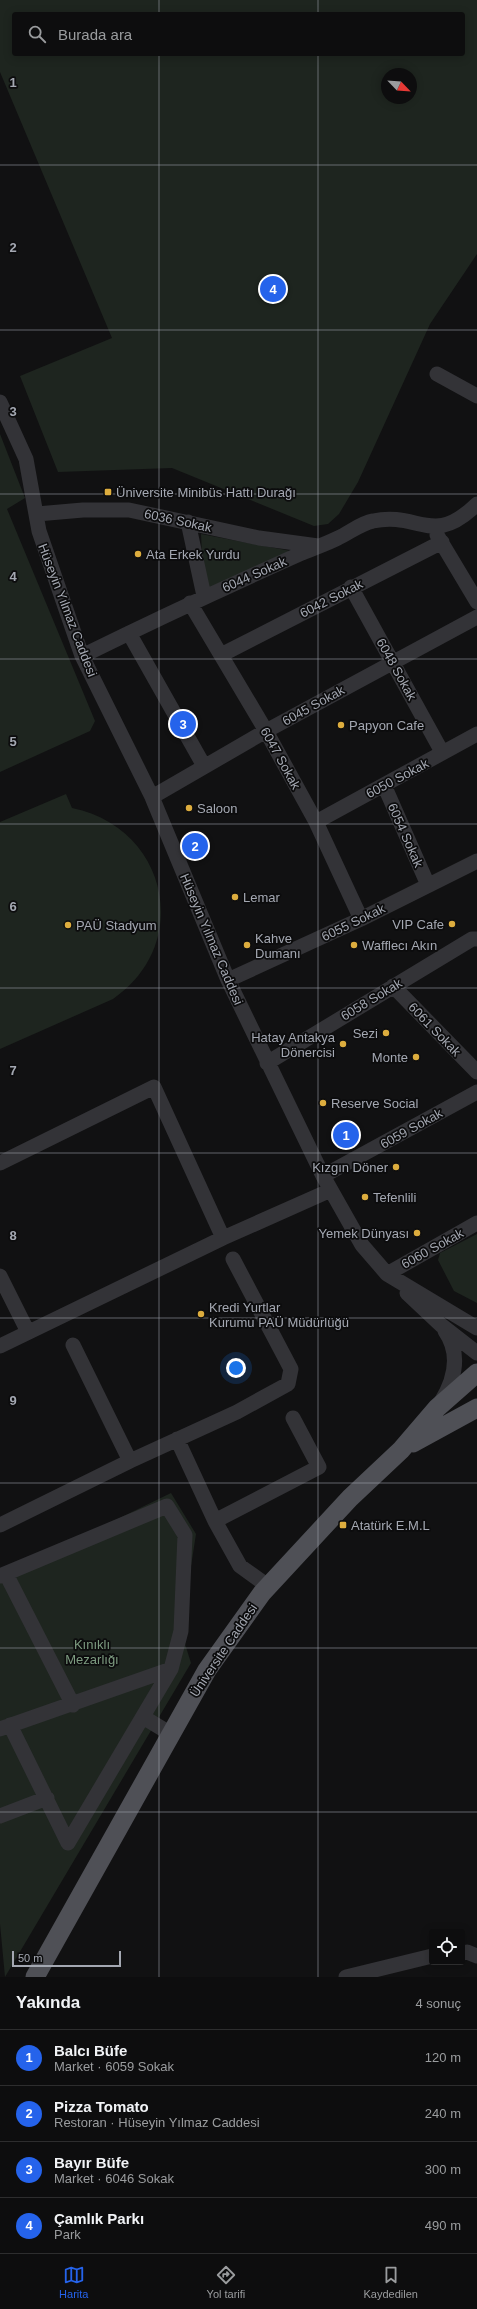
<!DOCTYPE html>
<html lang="tr">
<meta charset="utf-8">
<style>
body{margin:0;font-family:Helvetica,sans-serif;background:#1b1b1c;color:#f1f3f6}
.controls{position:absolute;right:12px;bottom:12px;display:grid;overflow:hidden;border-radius:4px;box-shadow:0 2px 10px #0003}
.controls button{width:36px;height:36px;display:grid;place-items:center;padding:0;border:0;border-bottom:1px solid #2d2d2e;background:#0d0d0e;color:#f1f3f6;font:20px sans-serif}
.compass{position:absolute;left:381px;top:68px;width:36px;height:36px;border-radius:50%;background:#0d0d0e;box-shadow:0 2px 10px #0003;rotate:115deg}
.scale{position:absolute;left:12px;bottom:10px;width:109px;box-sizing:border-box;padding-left:4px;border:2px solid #a4a8b2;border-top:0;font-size:11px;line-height:14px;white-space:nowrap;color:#a4a8b2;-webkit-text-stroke:3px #0c0c0d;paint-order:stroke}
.you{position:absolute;left:236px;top:1368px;width:14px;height:14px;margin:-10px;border:3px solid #fff;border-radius:50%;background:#1a73e8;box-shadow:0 0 0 6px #1a73e833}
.badge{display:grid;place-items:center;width:26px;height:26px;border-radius:50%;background:#2563eb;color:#fff;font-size:13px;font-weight:700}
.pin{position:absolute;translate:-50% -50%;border:2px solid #fff;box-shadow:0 1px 4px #0006}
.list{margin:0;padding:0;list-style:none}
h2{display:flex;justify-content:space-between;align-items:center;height:52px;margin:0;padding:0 16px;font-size:17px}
h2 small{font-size:13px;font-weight:400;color:#9a9c9e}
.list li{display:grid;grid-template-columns:26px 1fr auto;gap:12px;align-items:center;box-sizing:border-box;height:56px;padding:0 16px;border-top:1px solid #2d2d2e}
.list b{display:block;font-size:15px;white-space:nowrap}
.list p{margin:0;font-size:13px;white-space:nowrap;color:#9a9c9e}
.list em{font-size:13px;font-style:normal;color:#9a9c9e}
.icon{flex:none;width:22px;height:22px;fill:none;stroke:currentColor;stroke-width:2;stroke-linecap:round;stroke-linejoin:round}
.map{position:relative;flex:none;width:477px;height:1977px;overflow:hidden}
.search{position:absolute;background:#0d0d0e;box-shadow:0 2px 10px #0003;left:12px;right:12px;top:12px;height:44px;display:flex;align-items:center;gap:10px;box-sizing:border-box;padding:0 14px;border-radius:4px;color:#9a9c9e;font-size:15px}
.sheet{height:276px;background:#0d0d0e}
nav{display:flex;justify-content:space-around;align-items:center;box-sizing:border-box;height:56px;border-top:1px solid #2d2d2e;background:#0d0d0e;font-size:11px;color:#9a9c9e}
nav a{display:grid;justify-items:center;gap:2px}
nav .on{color:#2563eb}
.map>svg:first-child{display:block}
</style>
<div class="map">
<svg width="477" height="1977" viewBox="0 0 477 1977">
<rect width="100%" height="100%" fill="#111112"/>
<path fill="#1e251f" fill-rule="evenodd" d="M0,0H477V254L430,324L358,482L339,514L328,524L314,526L172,468L58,472L20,376L112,338L0,72ZM14,14H463V54H14ZM387,74H411V98H387Z
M0,434L25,498L7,509L95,721L90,731L0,772Z
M201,534L291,551L204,596Z
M66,794L72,808C167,827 194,943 113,999L0,1049V822Z
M477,1234V1303L454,1291L438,1260L440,1253Z
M171,1493L196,1534L181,1631L191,1663L5,1977L0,1924V1576Z"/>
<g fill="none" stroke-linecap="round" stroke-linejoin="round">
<path stroke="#333337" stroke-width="15" d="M437,374L477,396
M0,402L26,459L39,531L82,656L152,797L228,980L323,1176L362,1245L387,1274L477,1328
M37,514L83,510H129L259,538L318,546
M188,522L204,596
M437,535L477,602
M351,587L442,752
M190,603L266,731L316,822L361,919
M129,633L204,766
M221,655L442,542
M82,656C155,620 228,586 302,553C314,548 326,544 338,538C349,533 361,523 373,521C419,511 432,548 477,504
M384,785L428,885
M152,797L266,731L477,617
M316,822L477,734
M228,980L361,919L477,861
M393,986L477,1072
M267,1063L472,939H477
M0,1163L154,1087L223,1238
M323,1176L477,1092
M387,1274L477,1223
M0,1276L28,1332
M407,1293L441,1325L477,1353
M73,1345L130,1461L237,1412L288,1384L291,1369L233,1259
M0,1346L223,1238L331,1190
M441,1402C455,1379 461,1354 445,1331
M177,1439L215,1521L240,1566L268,1586
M215,1521L319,1467L293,1418
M0,1525L130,1461
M6,1574L73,1705
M0,1576L167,1506L185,1535L181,1631L171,1669L68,1843
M143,1717L171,1734
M10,1725L68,1843
M0,1729L171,1669
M0,1816L47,1798
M462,1953L467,1952L477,1956
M346,1977L432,1956"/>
<path stroke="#4f5056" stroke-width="19" d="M413,1443L477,1408
M35,1977L207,1670L262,1593L350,1498L401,1450L437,1408L477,1373"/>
</g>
<path fill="none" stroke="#a4a8b2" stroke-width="1" stroke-opacity="0.55" d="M159,0V14M318,0V14M159,54V1977M318,54V1977M0,165H477M0,330H477M0,494H477M0,659H477M0,824H477M0,988H477M0,1153H477M0,1318H477M0,1483H477M0,1648H477M0,1812H477"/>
<g fill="#ddad3e" stroke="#0c0c0d" stroke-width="1.5">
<rect x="104" y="488" width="8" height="8" rx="2"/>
<circle cx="138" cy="554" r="4"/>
<circle cx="341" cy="725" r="4"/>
<circle cx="189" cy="808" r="4"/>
<circle cx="235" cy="897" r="4"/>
<circle cx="452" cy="924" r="4"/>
<circle cx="68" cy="925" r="4"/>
<circle cx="247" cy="945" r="4"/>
<circle cx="354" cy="945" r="4"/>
<circle cx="386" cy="1033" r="4"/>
<circle cx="343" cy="1044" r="4"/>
<circle cx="416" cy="1057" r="4"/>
<circle cx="323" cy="1103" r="4"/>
<circle cx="396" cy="1167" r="4"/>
<circle cx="365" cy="1197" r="4"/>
<circle cx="417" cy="1233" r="4"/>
<circle cx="201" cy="1314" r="4"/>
<rect x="339" y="1521" width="8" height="8" rx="2"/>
</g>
<g text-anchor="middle" stroke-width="3.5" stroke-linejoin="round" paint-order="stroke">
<g font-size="13" fill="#a4a8b2" stroke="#0c0c0d" text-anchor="start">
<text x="116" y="497">Üniversite Minibüs Hattı Durağı</text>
<text x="146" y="559">Ata Erkek Yurdu</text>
<text x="349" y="730">Papyon Cafe</text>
<text x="197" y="813">Saloon</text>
<text x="243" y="902">Lemar</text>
<text x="444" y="929" text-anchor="end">VIP Cafe</text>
<text x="76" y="930">PAÜ Stadyum</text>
<text x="255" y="943">Kahve<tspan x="255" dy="15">Dumanı</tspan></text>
<text x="362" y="950">Wafflecı Akın</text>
<text x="378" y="1038" text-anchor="end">Sezi</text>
<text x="335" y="1042" text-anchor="end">Hatay Antakya<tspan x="335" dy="15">Dönercisi</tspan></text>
<text x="408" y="1062" text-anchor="end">Monte</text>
<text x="331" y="1108">Reserve Social</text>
<text x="388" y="1172" text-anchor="end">Kızgın Döner</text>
<text x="373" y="1202">Tefenlili</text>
<text x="409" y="1238" text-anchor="end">Yemek Dünyası</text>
<text x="209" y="1312">Kredi Yurtlar<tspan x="209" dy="15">Kurumu PAÜ Müdürlüğü</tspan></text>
<text x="351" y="1530">Atatürk E.M.L</text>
</g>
<g font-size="13" fill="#a4a8b2" stroke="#0c0c0d">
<text transform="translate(178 520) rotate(12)" y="5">6036 Sokak</text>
<text transform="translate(254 574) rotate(-24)" y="5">6044 Sokak</text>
<text transform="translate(331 598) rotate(-27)" y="5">6042 Sokak</text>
<text transform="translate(68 610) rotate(69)" y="5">Hüseyin Yılmaz Caddesi</text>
<text transform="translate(397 669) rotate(61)" y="5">6048 Sokak</text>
<text transform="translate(313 705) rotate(-29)" y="5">6045 Sokak</text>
<text transform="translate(281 758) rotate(61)" y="5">6047 Sokak</text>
<text transform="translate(397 778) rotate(-28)" y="5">6050 Sokak</text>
<text transform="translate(406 835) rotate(66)" y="5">6054 Sokak</text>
<text transform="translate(353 922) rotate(-26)" y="5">6055 Sokak</text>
<text transform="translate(212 939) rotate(67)" y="5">Hüseyin Yılmaz Caddesi</text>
<text transform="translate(371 999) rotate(-31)" y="5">6058 Sokak</text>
<text transform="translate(435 1029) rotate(46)" y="5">6061 Sokak</text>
<text transform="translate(411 1128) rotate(-29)" y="5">6059 Sokak</text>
<text transform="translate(432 1248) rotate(-29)" y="5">6060 Sokak</text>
<text transform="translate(223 1650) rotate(-56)" y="5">Üniversite Caddesi</text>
</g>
<g font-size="13" fill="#7d9b80" stroke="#0c0c0d">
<text x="92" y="1649">Kınıklı<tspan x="92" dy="15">Mezarlığı</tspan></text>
</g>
</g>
<g font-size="13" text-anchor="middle" font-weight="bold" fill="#a4a8b2" stroke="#0c0c0d" stroke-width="3.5" stroke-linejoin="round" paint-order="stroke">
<text x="13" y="87">1</text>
<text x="13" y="252">2</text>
<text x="13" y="416">3</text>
<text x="13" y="581">4</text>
<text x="13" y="746">5</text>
<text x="13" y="911">6</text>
<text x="13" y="1075">7</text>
<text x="13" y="1240">8</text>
<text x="13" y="1405">9</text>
</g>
</svg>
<div class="controls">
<button><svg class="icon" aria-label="locate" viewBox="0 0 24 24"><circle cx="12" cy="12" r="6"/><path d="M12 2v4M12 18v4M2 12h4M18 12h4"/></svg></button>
</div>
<svg class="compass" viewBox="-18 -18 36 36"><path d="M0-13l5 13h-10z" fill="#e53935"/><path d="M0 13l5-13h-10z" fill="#9a9c9e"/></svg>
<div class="scale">50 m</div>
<div class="you"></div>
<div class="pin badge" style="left:346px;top:1135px">1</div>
<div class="pin badge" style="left:195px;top:846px">2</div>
<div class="pin badge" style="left:183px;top:724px">3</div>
<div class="pin badge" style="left:273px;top:289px">4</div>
<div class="search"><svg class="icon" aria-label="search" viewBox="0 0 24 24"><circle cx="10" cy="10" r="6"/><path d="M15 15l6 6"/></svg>Burada ara</div>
</div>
<section class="sheet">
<h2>Yakında<small>4 sonuç</small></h2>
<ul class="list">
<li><span class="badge">1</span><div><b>Balcı Büfe</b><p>Market · 6059 Sokak</p></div><em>120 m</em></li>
<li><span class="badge">2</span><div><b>Pizza Tomato</b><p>Restoran · Hüseyin Yılmaz Caddesi</p></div><em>240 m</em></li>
<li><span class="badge">3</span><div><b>Bayır Büfe</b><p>Market · 6046 Sokak</p></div><em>300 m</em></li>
<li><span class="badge">4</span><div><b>Çamlık Parkı</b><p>Park</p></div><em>490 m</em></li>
</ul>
</section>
<nav>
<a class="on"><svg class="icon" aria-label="map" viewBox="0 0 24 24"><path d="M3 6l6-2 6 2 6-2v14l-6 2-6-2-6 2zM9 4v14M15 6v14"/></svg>Harita</a>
<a><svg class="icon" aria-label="directions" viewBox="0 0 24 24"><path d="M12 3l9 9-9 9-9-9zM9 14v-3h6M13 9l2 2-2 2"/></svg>Yol tarifi</a>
<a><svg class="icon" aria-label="saved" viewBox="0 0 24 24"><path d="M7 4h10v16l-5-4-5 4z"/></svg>Kaydedilen</a>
</nav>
